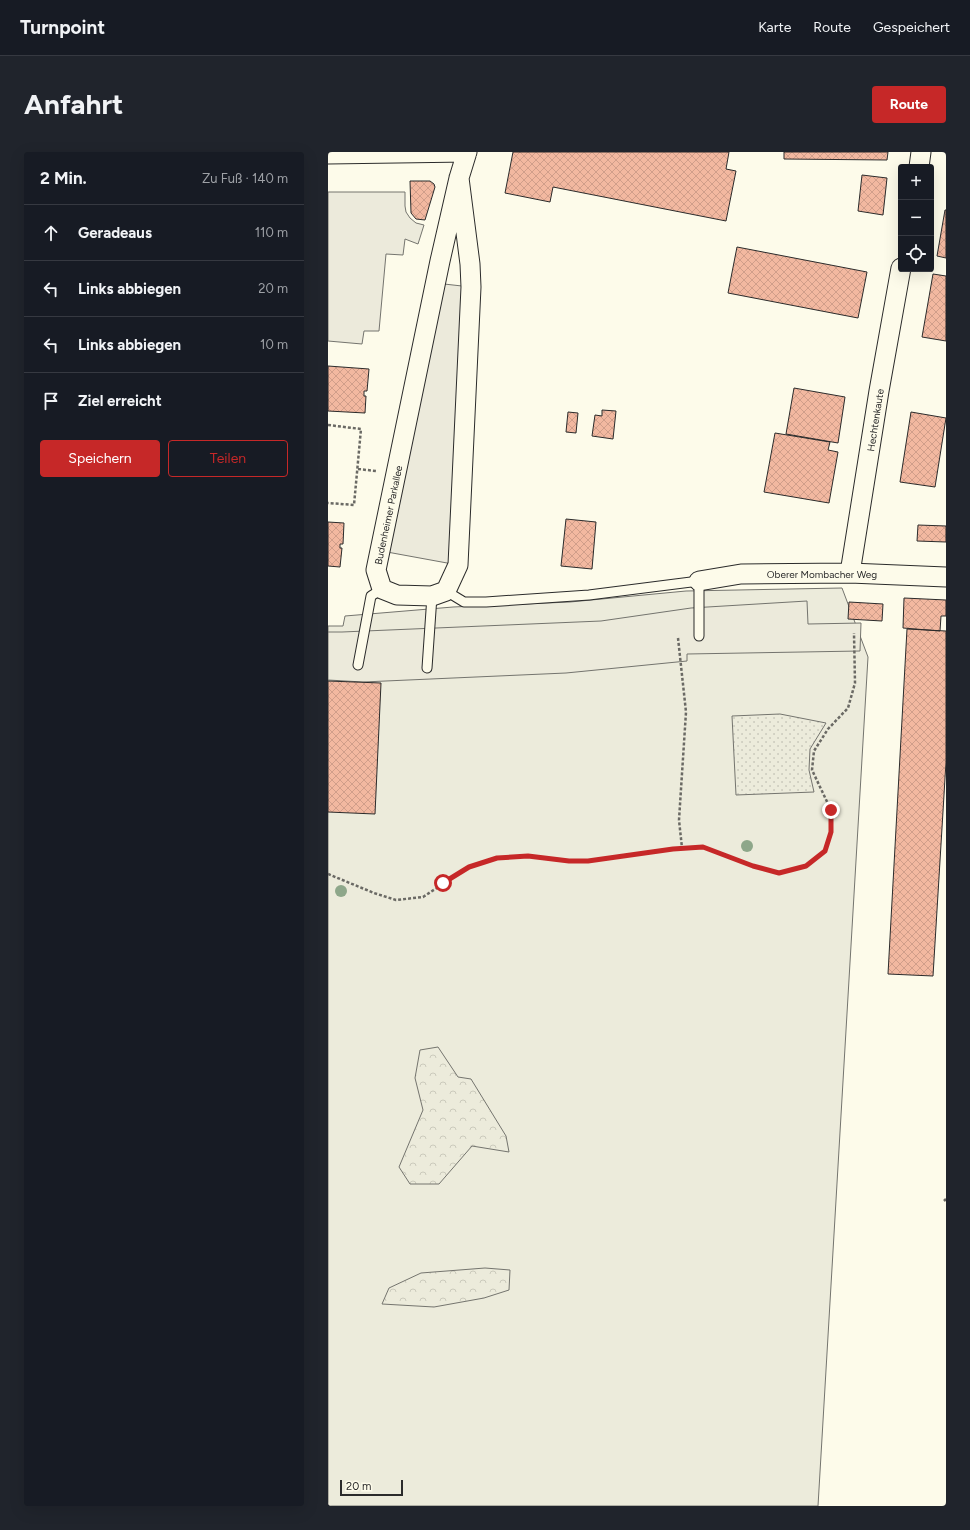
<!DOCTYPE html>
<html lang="de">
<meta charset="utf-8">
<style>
body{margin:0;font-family:Figtree,sans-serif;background:#20242c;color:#f1f3f6}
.controls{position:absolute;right:12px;top:12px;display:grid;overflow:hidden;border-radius:4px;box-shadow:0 4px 16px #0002}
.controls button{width:36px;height:36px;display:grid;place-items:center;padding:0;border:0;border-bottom:1px solid #363941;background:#171b24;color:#f1f3f6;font:20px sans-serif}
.scale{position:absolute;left:12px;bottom:10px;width:63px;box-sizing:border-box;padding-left:4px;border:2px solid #2b2b2b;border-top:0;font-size:11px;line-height:14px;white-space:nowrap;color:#2b2b2b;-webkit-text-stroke:3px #fdfbea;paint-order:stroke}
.stop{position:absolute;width:12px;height:12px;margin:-9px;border:3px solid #c62828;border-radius:50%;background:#fff}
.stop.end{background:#c62828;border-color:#fff;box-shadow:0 1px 4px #0008}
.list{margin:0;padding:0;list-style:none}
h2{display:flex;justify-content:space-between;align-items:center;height:52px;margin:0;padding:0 16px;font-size:17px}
h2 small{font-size:13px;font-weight:400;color:#9ea1a6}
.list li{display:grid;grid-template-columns:26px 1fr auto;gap:12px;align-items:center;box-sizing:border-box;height:56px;padding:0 16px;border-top:1px solid #363941}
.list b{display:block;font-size:15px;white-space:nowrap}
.list em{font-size:13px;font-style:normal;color:#9ea1a6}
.actions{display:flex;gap:8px;padding:12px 16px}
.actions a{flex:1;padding:9px 0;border:1px solid #c62828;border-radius:4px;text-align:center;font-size:14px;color:#c62828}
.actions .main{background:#c62828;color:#fff}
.icon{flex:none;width:22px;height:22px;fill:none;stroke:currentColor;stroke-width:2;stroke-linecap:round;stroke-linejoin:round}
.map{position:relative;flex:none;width:618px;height:1354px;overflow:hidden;border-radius:4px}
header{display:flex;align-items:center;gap:24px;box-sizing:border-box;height:56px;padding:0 20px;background:#171b24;border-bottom:1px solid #363941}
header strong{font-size:19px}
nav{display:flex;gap:22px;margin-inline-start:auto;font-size:14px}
.intro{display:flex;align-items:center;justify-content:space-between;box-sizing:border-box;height:96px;padding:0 24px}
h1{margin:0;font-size:28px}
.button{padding:10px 18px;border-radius:4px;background:#c62828;color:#fff;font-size:14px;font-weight:700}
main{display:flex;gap:24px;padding:0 24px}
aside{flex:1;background:#171b24;border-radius:4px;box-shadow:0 4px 16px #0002}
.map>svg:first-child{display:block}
</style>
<header>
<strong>Turnpoint</strong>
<nav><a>Karte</a><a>Route</a><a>Gespeichert</a></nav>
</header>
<div class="intro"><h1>Anfahrt</h1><a class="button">Route</a></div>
<main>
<aside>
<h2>2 Min.<small>Zu Fuß · 140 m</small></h2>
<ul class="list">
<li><svg class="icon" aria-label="ahead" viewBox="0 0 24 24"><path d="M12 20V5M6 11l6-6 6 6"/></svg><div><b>Geradeaus</b></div><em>110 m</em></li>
<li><svg class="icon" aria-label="left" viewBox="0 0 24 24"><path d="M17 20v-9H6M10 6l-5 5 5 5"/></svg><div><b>Links abbiegen</b></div><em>20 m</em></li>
<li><svg class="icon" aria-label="left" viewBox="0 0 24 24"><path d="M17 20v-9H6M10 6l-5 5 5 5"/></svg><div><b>Links abbiegen</b></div><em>10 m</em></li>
<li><svg class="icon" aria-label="arrive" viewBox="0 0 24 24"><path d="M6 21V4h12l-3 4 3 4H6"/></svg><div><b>Ziel erreicht</b></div></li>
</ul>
<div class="actions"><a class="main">Speichern</a><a>Teilen</a></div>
</aside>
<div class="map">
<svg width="618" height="1354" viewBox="0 0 618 1354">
<defs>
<pattern id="forest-crowns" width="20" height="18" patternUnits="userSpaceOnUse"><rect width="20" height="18" fill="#ecebdb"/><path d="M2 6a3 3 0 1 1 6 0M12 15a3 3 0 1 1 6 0" fill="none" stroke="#cbcabc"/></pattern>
<pattern id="park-dots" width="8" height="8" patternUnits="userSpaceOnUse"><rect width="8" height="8" fill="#ecebdb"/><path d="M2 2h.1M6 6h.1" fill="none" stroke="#cbcabc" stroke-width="1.8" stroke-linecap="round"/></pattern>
<pattern id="building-cross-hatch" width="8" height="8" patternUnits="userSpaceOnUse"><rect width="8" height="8" fill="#f2b8a0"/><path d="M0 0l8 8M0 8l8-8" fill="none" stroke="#d09e8a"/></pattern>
</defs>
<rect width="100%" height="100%" fill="#fdfbea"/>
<path fill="#ecebdb" stroke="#74746e" d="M514,436L540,505L490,1354H0V474H15L17,464L125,455L242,450L358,439Z"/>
<path fill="url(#forest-crowns)" stroke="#74746e" d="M110,895L130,925L143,927L178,984L181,1000L144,994L111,1032H82L71,1015L95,958L87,926L92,898Z
M157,1116L182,1118L181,1138L156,1146L106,1155L54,1152L61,1136L93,1121Z"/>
<path fill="url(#park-dots)" stroke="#74746e" d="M452,562L498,571L482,597L481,618L486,640L408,643L404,564Z"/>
<path fill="#eceadb" stroke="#74746e" d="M0,40H77V54L78,60L82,66L88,71L96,73L90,92L77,87L75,103L58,102L51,179H36L34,192L0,189Z
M107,131L143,135L130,413L59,400Z
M479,449L480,472L533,471L532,499L359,502V509L238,521L35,530L0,528V480H14L273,469L363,456Z"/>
<path fill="url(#building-cross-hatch)" stroke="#2b2b2b" d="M185,0H401L398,17L408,19L398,69L225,35L222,50L177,41Z
M456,0H560L559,8L456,7Z
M534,23L559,26L555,63L530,59Z
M82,29H102L106,32L107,35L97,68L88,67L83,61Z
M617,58H618V106L609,104Z
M409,95L539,120L530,166L400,141Z
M605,122L618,124V189L594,185Z
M0,214L41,217L39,239H36V244H38L37,261L0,259Z
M466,236L517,245L510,291L458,282Z
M274,258L288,259L285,287L264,284L267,263L274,264Z
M240,260L250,261L248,281L238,280Z
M583,260L618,266L607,335L572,330Z
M447,281L502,290L500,298L510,300L501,351L436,340Z
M238,367L268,370L264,417L233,414Z
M0,370L16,371L15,392H12V396H14L12,415L0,414Z
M590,373L618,374V390L589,389Z
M576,446L618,448V464H613L612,479L575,476Z
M521,450L555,452L554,469L520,467Z
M579,477L618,479V610L605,824L560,822Z
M0,529L53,531L47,662L0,660Z"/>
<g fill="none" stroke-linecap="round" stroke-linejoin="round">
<defs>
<path id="service" d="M118,439L136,450H158L261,443L371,429V484
M30,513L43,444L54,437
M99,516L104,444"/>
<path id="minor" d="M0,2L139,0
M591,15L593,0
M131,26L142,112L143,135L130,413L118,439L104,444L69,443L54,437L48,418L112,109L131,26L139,0
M522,421L551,239L573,116
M371,429L413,422L522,421L618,425"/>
</defs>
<use href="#service" stroke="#2b2b2b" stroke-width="11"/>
<use href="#minor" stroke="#2b2b2b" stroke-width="21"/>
<path stroke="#6a6964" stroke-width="2.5" stroke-dasharray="3 2" stroke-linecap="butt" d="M0,273L33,277L26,353L0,351
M30,317L48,319
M350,486L358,560L351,668L354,696
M0,722L46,741L68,748L95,745L141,715L169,706L200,704L241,709H260L345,697L375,695L425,714L451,721L478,714L497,699L503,680V658L484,618L486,599L500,577L520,556L527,531L526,481
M616,1049L618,1047"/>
<use href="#service" stroke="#fdfbea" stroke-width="9"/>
<use href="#minor" stroke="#fdfbea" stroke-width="19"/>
</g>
<g fill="#8ea78a">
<circle cx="419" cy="694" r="6"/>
<circle cx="13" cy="739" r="6"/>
</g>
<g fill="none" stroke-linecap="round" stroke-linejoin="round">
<path stroke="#c62828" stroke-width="5" d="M115,731L141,715L169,706L200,704L241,709H260L345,697L375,695L425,714L451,721L478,714L497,699L503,680V658"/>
</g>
<g text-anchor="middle" stroke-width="3" stroke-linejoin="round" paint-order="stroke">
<g font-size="10" fill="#2b2b2b" stroke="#fdfbea">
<text transform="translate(547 268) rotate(-81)" y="4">Hechtenkaute</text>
<text transform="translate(60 363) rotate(-78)" y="4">Budenheimer Parkallee</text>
<text x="494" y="426">Oberer Mombacher Weg</text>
</g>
</g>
</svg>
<div class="controls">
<button>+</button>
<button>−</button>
<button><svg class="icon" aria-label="locate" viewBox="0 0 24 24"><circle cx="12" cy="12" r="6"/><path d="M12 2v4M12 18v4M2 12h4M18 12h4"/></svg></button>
</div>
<div class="scale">20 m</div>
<div class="stop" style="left:115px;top:731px"></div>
<div class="stop end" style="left:503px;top:658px"></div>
</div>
</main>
